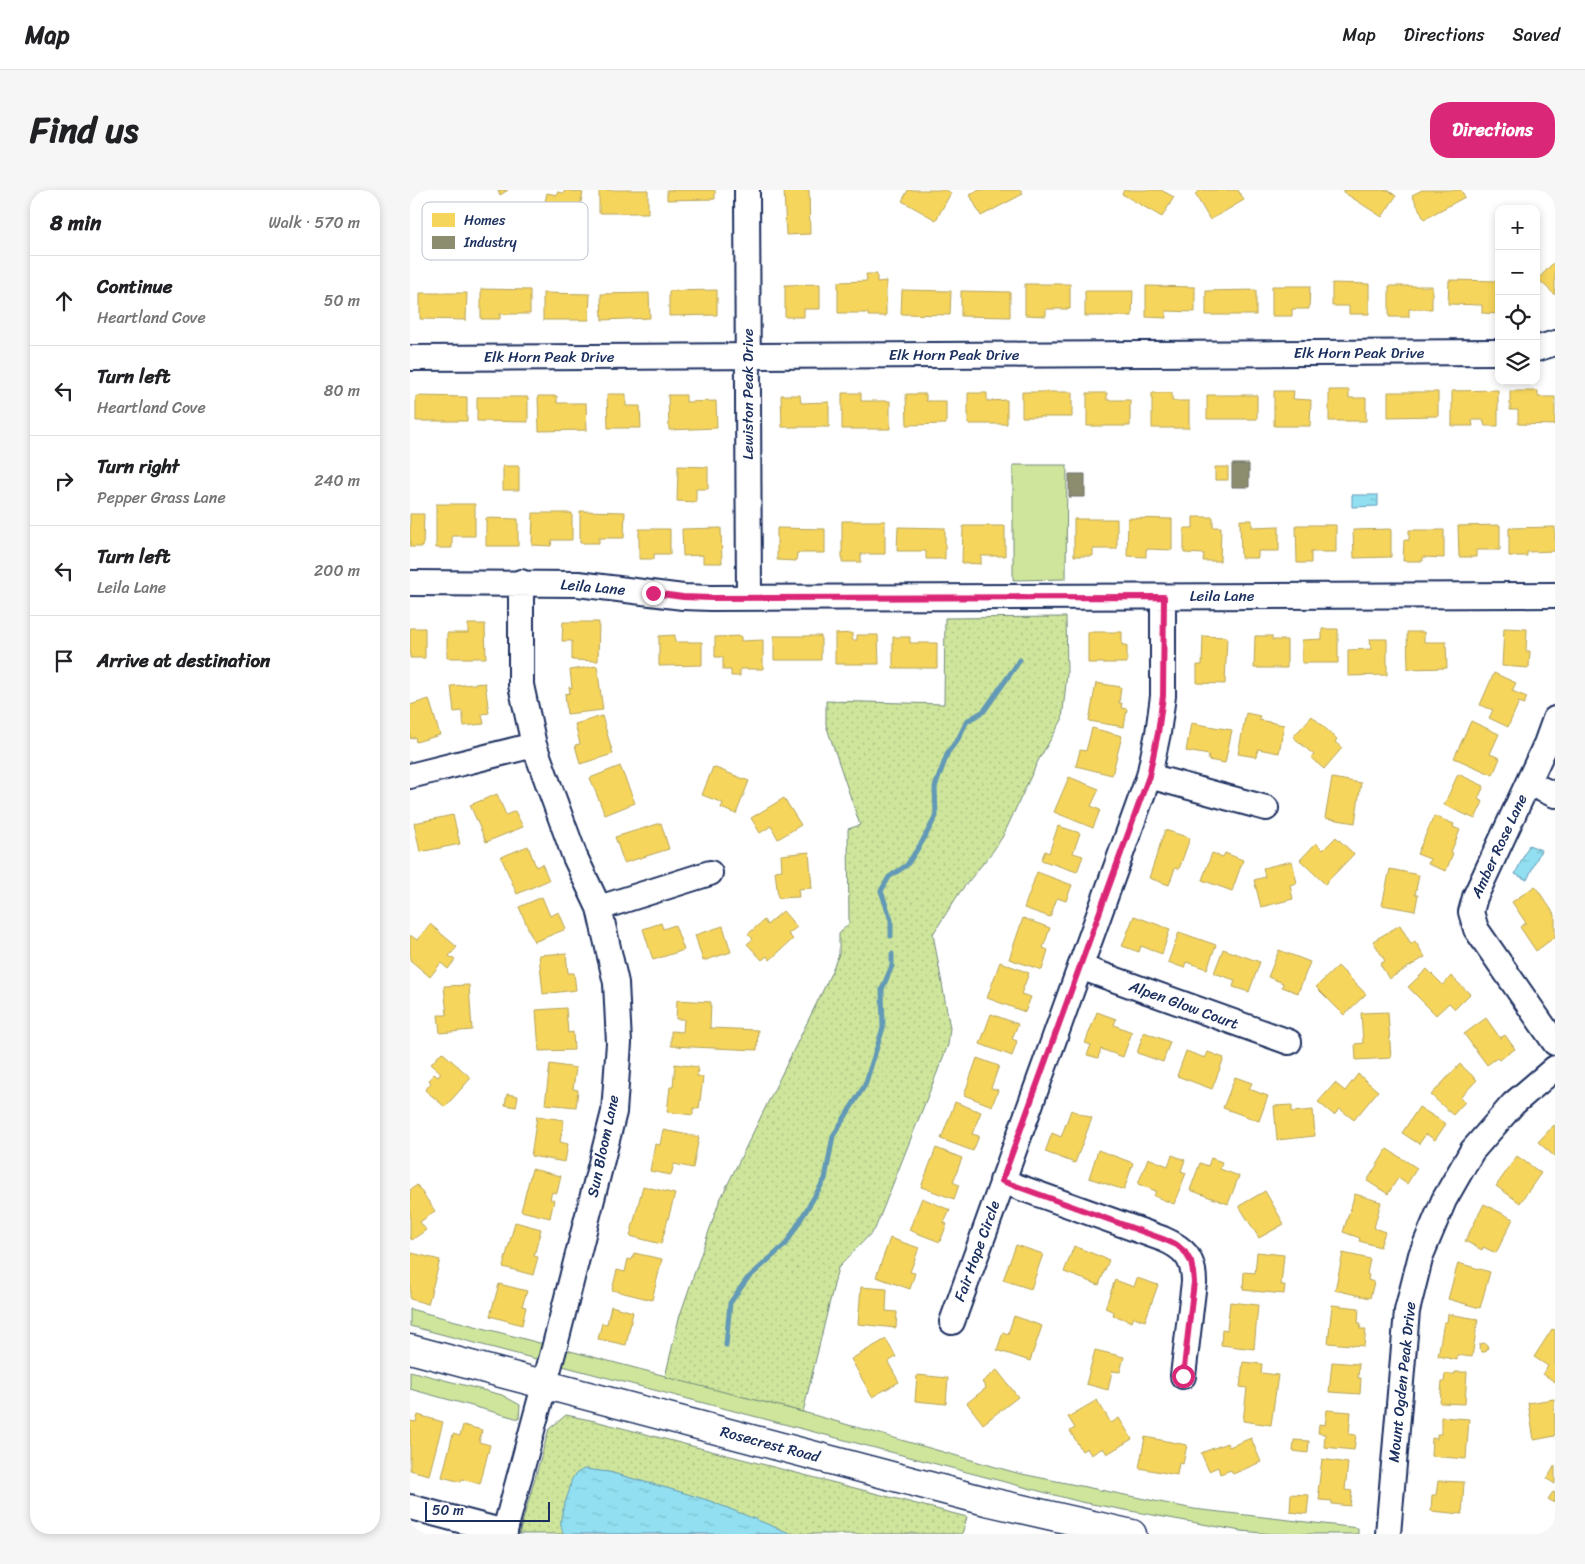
<!DOCTYPE html>
<meta charset="utf-8">
<style>
body{margin:0;font-family:Sriracha,sans-serif;background:#f6f6f6;color:#202124}
.controls{position:absolute;right:15px;top:15px;display:grid;overflow:hidden;border-radius:10px;box-shadow:0 2px 8px #0003}
.controls button{width:45px;height:45px;display:grid;place-items:center;padding:0;border:0;border-bottom:1px solid #e0e0e0;background:#fff;color:#202124;font:25px sans-serif}
.scale{position:absolute;left:15px;bottom:12px;width:125px;box-sizing:border-box;padding-left:5px;border:2px solid #1b2f5e;border-top:0;font-size:14px;line-height:18px;white-space:nowrap;color:#1b2f5e;-webkit-text-stroke:4px #fff;paint-order:stroke}
.stop{position:absolute;width:15px;height:15px;margin:-11px;border:4px solid #db2777;border-radius:50%;background:#fff}
.stop.end{background:#db2777;border-color:#fff;box-shadow:0 1px 5px #0008}
.list{margin:0;padding:0;list-style:none}
h2{display:flex;justify-content:space-between;align-items:center;height:65px;margin:0;padding:0 20px;font-size:21px}
h2 small{font-size:16px;font-weight:400;color:#757577}
.list li{display:grid;grid-template-columns:32px 1fr auto;gap:15px;align-items:center;box-sizing:border-box;height:90px;padding:0 20px;border-top:1px solid #e0e0e0}
.list b{display:block;font-size:19px;white-space:nowrap}
.list p{margin:0;font-size:16px;white-space:nowrap;color:#757577}
.list em{font-size:16px;font-style:normal;color:#757577}
.icon{flex:none;width:28px;height:28px;fill:none;stroke:currentColor;stroke-width:2;stroke-linecap:round;stroke-linejoin:round}
.map{position:relative;flex:none;width:1145px;height:1344px;overflow:hidden;border-radius:20px}
header{display:flex;align-items:center;gap:30px;box-sizing:border-box;height:70px;padding:0 25px;background:#fff;border-bottom:1px solid #e0e0e0}
header strong{font-size:24px}
nav{display:flex;gap:28px;margin-inline-start:auto;font-size:18px}
.intro{display:flex;align-items:center;justify-content:space-between;box-sizing:border-box;height:120px;padding:0 30px}
h1{margin:0;font-size:35px}
.button{padding:12px 22px;border-radius:20px;background:#db2777;color:#fff;font-size:18px;font-weight:700}
main{display:flex;gap:30px;padding:0 30px}
aside{flex:1;background:#fff;border-radius:20px;box-shadow:0 2px 8px #0003}
.map>svg:first-child{display:block}
</style>
<header>
<strong>Map</strong>
<nav><a>Map</a><a>Directions</a><a>Saved</a></nav>
</header>
<div class="intro"><h1>Find us</h1><a class="button">Directions</a></div>
<main>
<aside>
<h2>8 min<small>Walk · 570 m</small></h2>
<ul class="list">
<li><svg class="icon" aria-label="ahead" viewBox="0 0 24 24"><path d="M12 20V5M6 11l6-6 6 6"/></svg><div><b>Continue</b><p>Heartland Cove</p></div><em>50 m</em></li>
<li><svg class="icon" aria-label="left" viewBox="0 0 24 24"><path d="M17 20v-9H6M10 6l-5 5 5 5"/></svg><div><b>Turn left</b><p>Heartland Cove</p></div><em>80 m</em></li>
<li><svg class="icon" aria-label="right" viewBox="0 0 24 24"><path d="M7 20v-9h11M14 6l5 5-5 5"/></svg><div><b>Turn right</b><p>Pepper Grass Lane</p></div><em>240 m</em></li>
<li><svg class="icon" aria-label="left" viewBox="0 0 24 24"><path d="M17 20v-9H6M10 6l-5 5 5 5"/></svg><div><b>Turn left</b><p>Leila Lane</p></div><em>200 m</em></li>
<li><svg class="icon" aria-label="arrive" viewBox="0 0 24 24"><path d="M6 21V4h12l-3 4 3 4H6"/></svg><div><b>Arrive at destination</b></div></li>
</ul>
</aside>
<div class="map">
<svg width="1145" height="1344" viewBox="0 0 1145 1344">
<defs>
<pattern id="park-dots" width="8" height="8" patternUnits="userSpaceOnUse" patternTransform="scale(1.25)"><rect width="8" height="8" fill="#cee59b"/><path d="M2 2h.1M6 6h.1" fill="none" stroke="#b0c588" stroke-width="1.8" stroke-linecap="round"/></pattern>
<pattern id="water-ripples" width="26" height="14" patternUnits="userSpaceOnUse" patternTransform="scale(1.25)"><rect width="26" height="14" fill="#91dff0"/><path d="M2 4q2-2 4 0t4 0M15 11q2-2 4 0t4 0" fill="none" stroke="#7cc0d0"/></pattern>
</defs>
<rect width="100%" height="100%" fill="#fff"/>
<filter id="ink" filterUnits="userSpaceOnUse"><feTurbulence type="fractalNoise" baseFrequency=".02" numOctaves="2"/><feDisplacementMap in="SourceGraphic" scale="10" xChannelSelector="R" yChannelSelector="G"/><feConvolveMatrix kernelMatrix="1 2 1 2 8 2 1 2 1" color-interpolation-filters="sRGB"/></filter>
<g filter="url(#ink)">
<path fill="#cee59b" stroke="#748a7c" d="M603,275H657L656,389L603,390Z
M0,1119L393,1222L607,1283L784,1319L948,1338V1344H863L831,1341L671,1312L0,1136Z
M0,1181L92,1205L110,1215L109,1229L0,1199Z"/>
<path fill="url(#park-dots)" stroke="#748a7c" d="M656,427L657,484L652,530L628,571L593,646L583,661L550,702L523,744L540,838L538,855L465,1039L428,1078L393,1222L255,1187L269,1128L309,1012L417,792L429,764V744L439,733L438,639L450,635L416,535V511L534,514L535,428Z
M156,1225L185,1231L557,1327L552,1344H109L139,1239Z"/>
<path fill="url(#water-ripples)" stroke="#6299b6" d="M942,305H968V316L942,317Z
M1119,655L1131,660L1117,690L1105,684Z
M174,1279L199,1282L271,1302L300,1311L382,1344H154C146,1331 155,1315 159,1301C161,1296 160,1290 164,1286C166,1283 171,1281 174,1279Z"/>
<path fill="#f6d55c" stroke="#b4a35d" d="M88,0H98L90,5Z
M155,0L173,3L165,37L131,29L137,3L147,5V2L154,3Z
M189,0H238V23H189Z
M257,0H305V9L257,10Z
M374,0H399L400,44L376,45Z
M498,0H536L541,3L526,30L492,11Z
M569,0H611L613,4L571,26L560,5Z
M714,0H751L764,7L752,27L712,4Z
M791,0H828L834,10L800,30L785,4Z
M934,0H978L986,6L972,27L933,2Z
M1012,0H1051L1055,7L1014,29L1002,5Z
M1145,71V105L1128,89Z
M456,84H467V92L476,91V126H458V123H428V92L457,91Z
M1039,90L1089,91L1088,124L1072,123V115L1038,114Z
M922,93L959,94V124H939V116H922Z
M410,94V119H394V127H375V95Z
M615,94H660V119H636V126L615,125Z
M736,96L785,97V122L756,121V128L736,127Z
M862,96H900L899,119H882V126H862Z
M979,96H1022V119H999V127H979Z
M71,99L120,100V124H90V129H71Z
M307,100V125L259,126V101Z
M492,100L541,101L540,125L491,124Z
M846,100V125H796V101Z
M551,101L600,102V127L551,126Z
M675,101H723L722,126H675Z
M10,103H57L56,130L10,129Z
M133,103L180,104L179,130H133Z
M239,103L240,128L192,130L191,104Z
M919,200H939V208H956V231H919Z
M1088,200V236H1075L1073,230H1062L1063,236H1042V201Z
M864,201H884L883,209L901,210L900,236H864Z
M1100,201H1128V207H1145V235L1108,234V220H1100Z
M612,202H662V227H612Z
M978,202H1028V226L978,227Z
M432,203H451V211H480V239H432Z
M558,203H577V211L597,210V234H558Z
M677,203H697V210H720V236H677Z
M742,203H762V211H779V238H742Z
M197,204H216V216H230L231,238H198Z
M496,204H516V211H536V234L497,235Z
M258,205H276V212L306,211L307,238L259,240Z
M371,205H390L391,213L419,212V237H372Z
M797,205H847V229H797Z
M6,206L57,207V231H6Z
M128,206H147V213H176L177,240L129,241Z
M67,207H118V232L67,231Z
M93,276H109V300H93Z
M268,276L298,277V299H286V312L267,311Z
M805,277H818V290H805Z
M26,314H65V346H42V358H26Z
M170,321L215,322L214,348H189V353H170Z
M123,323H162V350H142L141,356L122,355Z
M0,324H14L13,357H0Z
M783,327H803V337H811L810,371H793L794,364L774,363V338H783Z
M76,328L108,329V356H76Z
M718,328L762,329V360L736,359V367L717,366Z
M664,329H707V359H683V366H664Z
M830,330H842V337L869,336V361H848V368H831Z
M432,331H475V364H451V372H432Z
M886,335H926V362H901V373H887Z
M1090,335V360H1066V367H1049L1048,336Z
M553,336H595V366H571V374L552,373Z
M488,337L535,338V369H516V361H487Z
M1145,337V361L1117,362V366H1099V338Z
M311,338L312,373H293V365L273,366L272,339Z
M367,338L415,339V363H387L386,371L367,370Z
M229,339H260V364H244V369H229Z
M981,339V367L944,368L943,340Z
M999,340H1034V368L1013,367V371H993L994,350H999Z
M153,432H189L188,471L162,470V451H152Z
M58,434H75L76,468H37V443H58Z
M0,438H15V468H0Z
M1094,438L1117,439L1116,461H1120L1119,478L1092,476Z
M912,439H928V473H892V450L912,449Z
M678,442H712V455H717V473H678Z
M997,442H1014V452H1036L1037,478L998,479Z
M442,443V450H447V445H468L469,474H425V444Z
M265,445V452H292V475L249,476V446Z
M331,446V451L353,450V479H330V486H321V480H313V467H305V447Z
M364,446H411V470H364Z
M793,446L817,447L815,494L787,493V475H792Z
M845,446H862V450H877V478H844Z
M483,447H500V453H527V478H483Z
M960,449H977V485L938,486V460L961,459Z
M187,476L193,520L157,524L155,504L160,503L159,497L162,498L160,480Z
M1084,483L1106,493L1102,501L1117,507L1114,514L1109,512L1098,537L1079,528L1083,520L1070,515Z
M75,493L79,523L72,524L74,534L54,536L52,521L44,522L41,496Z
M686,493L711,497L709,513H712L711,518L717,519L714,537L679,531Z
M19,509L30,545L6,552L5,547L0,549V515Z
M836,523L850,526L849,530L874,535L869,563L848,559L846,567L828,564Z
M192,526L203,564L170,574L165,555L170,554L165,534Z
M902,526L927,549L925,552L932,558L914,579L901,568L904,565L883,547Z
M1061,531L1089,544L1080,564L1090,568L1083,585L1044,568Z
M781,533L822,540L815,573L798,570L799,565L776,561Z
M682,538L712,546L702,585L666,576L670,560L676,561Z
M210,576L225,613L195,625L180,588Z
M303,577L339,591L326,624L311,618L313,613L292,605Z
M1048,584L1074,596L1068,609L1073,612L1065,629L1034,615Z
M659,587L689,599L681,616L690,620L683,638L644,622Z
M922,588L951,593L945,633L915,628Z
M87,604L96,625L105,621L113,637L76,652L60,615Z
M374,608L391,635L368,649L361,636L350,643L341,628Z
M43,625L50,654L10,662L4,633Z
M1024,626L1044,634L1043,637L1050,640L1041,662L1043,663L1036,681L1018,674L1020,669L1007,664Z
M251,633L259,659L214,673L205,647Z
M648,636L670,643L663,663L673,666L667,682L631,670L635,661L639,663Z
M755,640L780,648L769,679L765,678L759,695L739,688Z
M926,647L944,664L915,694L890,670L906,653L913,660Z
M118,656L126,677L132,674L139,690L107,704L91,667Z
M399,662L402,698L388,699L389,707L368,708L365,681L372,680L371,665Z
M802,663L813,667L815,663L833,670L822,701L792,690Z
M882,671L887,693L880,695L883,709L851,717L844,690L855,687L853,678Z
M980,679L1009,685L1005,705H1008L1005,721L972,715Z
M627,682L662,695L656,711L647,708L640,727L614,718Z
M1125,696L1145,725V747L1126,761L1110,737L1116,733L1102,712Z
M132,707L140,726L149,722L156,739L124,752L109,717Z
M373,721L387,737L378,744L383,749L360,770L357,766L352,770L337,754L343,749L338,744L354,730L357,735Z
M724,726L760,739L752,764L731,756L729,762L712,756Z
M613,728L640,738L633,758L638,760L632,780L599,769Z
M251,733L253,739L265,735L274,760L243,770L233,739Z
M20,734L47,757L39,766L45,770L38,779L31,773L20,787L0,770V745L7,750Z
M990,735L1001,754L1005,751L1015,767L979,789L970,774L975,771L963,751Z
M313,736L321,762L293,771L285,745Z
M769,742L806,755L797,779L776,772L774,778L758,772Z
M813,759L850,772L839,802L823,797L825,790L804,783Z
M869,760L900,772L888,803L872,797L873,793L858,787Z
M156,763L158,783H164L166,800L133,804L129,765Z
M590,772L619,783L611,804L621,807L615,822L577,808Z
M928,776L956,804L934,825L906,797Z
M1017,779L1033,795L1041,786L1060,804L1045,819L1039,813L1026,825L998,797Z
M59,795L62,840L30,843L28,825H37L34,796Z
M267,810L301,812L300,838L348,840L347,860L261,856V841L273,842L274,829H266Z
M156,818L158,843L163,842L164,860L129,861L126,820Z
M687,822L706,829L704,835L722,842L713,867L691,859L688,868L677,865L681,855L675,853Z
M978,822L981,868L946,870L945,854L953,853L951,823Z
M581,824L608,834L602,849L607,851L602,866L570,854Z
M1076,828L1090,848L1095,845L1105,859L1089,870L1087,868L1077,875L1054,844Z
M734,842L760,852L753,872L727,863Z
M776,861L795,868L798,862L814,868L802,899L767,886Z
M32,862L61,888L35,917L15,900L21,893L19,890L24,884L28,887L31,883L21,874Z
M567,868L589,876L581,898L588,900L582,916L554,905Z
M140,874L166,878L163,899L168,900L166,917L135,914Z
M265,874L288,877L287,886L293,887L289,919L283,918V925L257,922L260,897H263Z
M1050,874L1067,890L1050,908L1055,912L1043,925L1021,905Z
M948,884L968,901L944,930L930,919L924,925L908,912L925,893L935,901Z
M825,887L842,893L839,899L858,906L849,931L813,918Z
M97,904L108,906L106,917L95,915Z
M545,912L571,922L562,944L569,946L563,961L531,949Z
M882,915V922L903,920L905,946L867,950L864,916Z
M1009,917L1036,934L1025,950L1016,944L1009,954L992,943Z
M661,920L682,928L665,973L635,962L642,943L651,947Z
M127,926L154,930L150,952L158,954L155,972L121,966Z
M1144,935L1145,936V967L1128,952Z
M253,940L289,947L283,978L264,974L261,985L240,981L245,954L250,955Z
M526,958L552,968L543,992L549,995L544,1009L511,997Z
M977,959L1007,978L997,994L988,988L978,1004L957,991Z
M688,960L723,973L714,1000L679,988Z
M762,965L775,970L771,981L776,983L764,1014L744,1006L746,1001L728,994L738,968L758,976Z
M1107,966L1131,983L1110,1013L1086,996Z
M801,968L812,972L810,979L829,986L818,1014L780,1000L790,973L798,976Z
M122,979L151,986L147,1003L142,1002L140,1009L144,1010L140,1028L111,1021Z
M7,995L25,1021L10,1032L16,1040L2,1050L0,1048V1000Z
M233,996L265,1004L251,1054L220,1046Z
M855,1001L874,1034L849,1048L829,1016Z
M945,1004L971,1012L964,1038L975,1042L970,1057L949,1051L950,1048L933,1042Z
M512,1008L540,1020L534,1033L537,1034L530,1052L499,1040Z
M1074,1014L1103,1029L1086,1063L1073,1057L1072,1060L1055,1051Z
M105,1032L131,1039L124,1066L128,1067L123,1085L93,1077Z
M480,1048L509,1058L500,1082L505,1083L500,1099L466,1087Z
M606,1055L633,1064L621,1099L593,1090Z
M664,1056L699,1070L689,1095L654,1082Z
M847,1062L874,1065L871,1095H875L874,1104L833,1100L834,1082L845,1083Z
M2,1063L30,1070L18,1114L0,1109V1070Z
M224,1063L252,1069L242,1110L202,1100L207,1080L215,1082L218,1069L222,1070Z
M933,1063L960,1069L957,1084L959,1085L958,1090L964,1092L960,1108L925,1100Z
M1048,1073L1080,1082L1070,1118L1038,1109Z
M727,1088L748,1095L735,1131L724,1127L722,1132L703,1125L704,1122L695,1118L705,1090L724,1097Z
M89,1094L117,1101L112,1116L116,1117L112,1135L80,1126Z
M451,1097L477,1099L476,1121L487,1122L486,1138L448,1134Z
M820,1112L848,1115L844,1159L811,1155L812,1139L817,1140Z
M922,1115L949,1118L948,1133H951L950,1139H956L954,1156L918,1153Z
M201,1116L223,1122L216,1155L188,1149L192,1133L197,1134Z
M1038,1124L1068,1129L1062,1167L1047,1165V1170L1028,1166L1034,1132H1037Z
M604,1126L632,1136L620,1171L587,1160L593,1142L598,1144Z
M1142,1139L1145,1140V1192L1133,1184L1138,1176L1124,1167Z
M476,1149L486,1167L478,1172L489,1192L462,1207L441,1169Z
M1074,1153L1077,1155L1078,1158L1075,1162H1072L1069,1158L1070,1154Z
M685,1160L714,1167L710,1182L702,1181L698,1200L676,1194Z
M833,1172L852,1174L851,1183L868,1185L861,1235L833,1231L837,1198L830,1197Z
M922,1172L949,1174L948,1188H951L950,1204L919,1202Z
M587,1180L608,1207L573,1234L557,1213L576,1198L572,1192Z
M1045,1182H1057L1055,1214L1030,1213L1032,1192H1034L1035,1184H1045Z
M507,1185L538,1188L536,1214L505,1211Z
M1144,1209L1145,1246L1124,1250L1118,1213Z
M687,1210L701,1233L709,1228L722,1249L697,1264L693,1258L681,1265L677,1258L672,1261L660,1241L665,1238L658,1227Z
M917,1220L941,1222L939,1244L946,1245L944,1260L914,1257L915,1244L908,1243L909,1234L915,1235Z
M8,1225L33,1232L19,1285L0,1280V1231L6,1232Z
M1031,1227L1059,1229L1056,1269L1021,1266L1022,1248L1027,1249V1244H1031Z
M53,1235L72,1240L69,1252L80,1255L70,1294L52,1289L51,1292L32,1287L43,1244L50,1246Z
M735,1247L777,1255L773,1274L769,1273L767,1285L729,1278Z
M841,1248L851,1272L823,1284L821,1280L810,1284L808,1277L799,1281L791,1263L817,1253L819,1257Z
M884,1250L899,1251L898,1263L883,1261Z
M912,1269L938,1273L935,1300L942,1301L940,1316L922,1314V1311L909,1310L910,1302H908Z
M1145,1275V1294L1137,1289Z
M1028,1291L1054,1292L1052,1324L1021,1321L1022,1305H1026Z
M1143,1302L1145,1303V1313L1138,1309Z
M881,1304L899,1305L897,1324L880,1322Z"/>
<path fill="#8c8c6e" stroke="#6a7069" d="M822,274H839V297H822Z
M659,284H675V307H659Z"/>
<g fill="none" stroke-linecap="round" stroke-linejoin="round">
<path stroke="#6299b6" stroke-width="5" d="M481,746V730L471,701L479,687L497,675L512,652L526,626L525,597L538,562L548,549L557,531L574,521L610,470
M316,1155L320,1113L337,1089L376,1054L415,989L423,946L455,895L473,838L472,799L482,776V764"/>
<defs>
<path id="minor" d="M337,0L339,408
M1126,159L1145,153
M0,168L1089,162
M0,393L168,394L273,407L301,408L1145,405
M1145,529L1136,554L1065,707L1061,722L1066,739L1145,853
M0,586L124,555
M739,586L856,618
M1118,593L1145,605
M189,718L300,683
M670,777L879,852
M592,991L753,1049C774,1058 784,1068 784,1092L773,1186
M542,1132L739,586L748,543L753,506V407
M0,1317L95,1342
M94,1344L144,1159L204,922L209,853L206,793L189,718L165,667L124,555L111,495V392
M978,1344L997,1121L1011,1065L1034,1010L1062,961L1103,914L1145,878"/>
<path id="major" d="M0,1159L576,1311L722,1344"/>
</defs>
<use href="#minor" stroke="#1b2f5e" stroke-width="28"/>
<use href="#major" stroke="#1b2f5e" stroke-width="31"/>
<use href="#minor" stroke="#fff" stroke-width="24"/>
<use href="#major" stroke="#fff" stroke-width="28"/>
</g>
</g>
<g fill="none" stroke-linecap="round" stroke-linejoin="round" filter="url(#ink)">
<path stroke="#db2777" stroke-width="6" d="M243,403L273,407L301,408L754,407L753,506L748,543L739,586L592,991L753,1049L767,1055L775,1062L781,1072L783,1082L784,1092L773,1186"/>
</g>
<g text-anchor="middle" stroke-width="5" stroke-linejoin="round" paint-order="stroke">
<g font-size="15" fill="#1b2f5e" stroke="#fff">
<text x="949" y="168">Elk Horn Peak Drive</text>
<text x="544" y="170">Elk Horn Peak Drive</text>
<text x="139" y="172">Elk Horn Peak Drive</text>
<text transform="translate(338 204) rotate(-90)" y="5">Lewiston Peak Drive</text>
<text transform="translate(183 397) rotate(5)" y="5">Leila Lane</text>
<text x="812" y="411">Leila Lane</text>
<text transform="translate(1089 656) rotate(-65)" y="5">Amber Rose Lane</text>
<text transform="translate(774 815) rotate(20)" y="5">Alpen Glow Court</text>
<text transform="translate(193 956) rotate(-78)" y="5">Sun Bloom Lane</text>
<text transform="translate(567 1061) rotate(-70)" y="5">Fair Hope Circle</text>
<text transform="translate(992 1192) rotate(-84)" y="5">Mount Ogden Peak Drive</text>
<text transform="translate(360 1254) rotate(15)" y="5">Rosecrest Road</text>
</g>
</g>
<rect x="12" y="12" width="166" height="58" rx="8" fill="#fff" stroke="#bbc1cf" stroke-width="1"/>
<rect x="22" y="23" width="23" height="14" fill="#f6d55c"/>
<rect x="22" y="46" width="23" height="13" fill="#8c8c6e"/>
<g font-size="14" fill="#1b2f5e">
<text x="54" y="35">Homes</text>
<text x="54" y="57">Industry</text>
</g>
</svg>
<div class="controls">
<button>+</button>
<button>−</button>
<button><svg class="icon" aria-label="locate" viewBox="0 0 24 24"><circle cx="12" cy="12" r="6"/><path d="M12 2v4M12 18v4M2 12h4M18 12h4"/></svg></button>
<button><svg class="icon" aria-label="layers" viewBox="0 0 24 24"><path d="M12 4l9 5-9 5-9-5zM3 14l9 5 9-5"/></svg></button>
</div>
<div class="scale">50 m</div>
<div class="stop" style="left:773px;top:1186px"></div>
<div class="stop end" style="left:243px;top:403px"></div>
</div>
</main>
